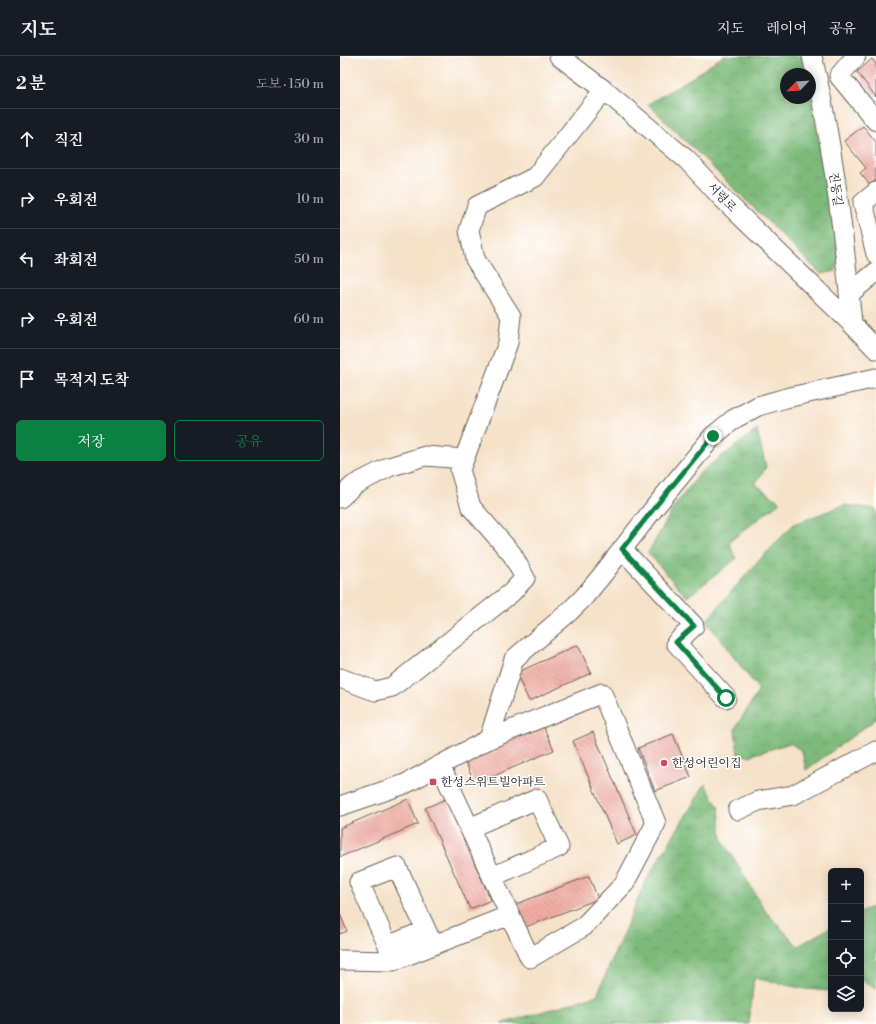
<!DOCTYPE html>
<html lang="ko">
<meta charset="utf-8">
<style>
body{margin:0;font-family:"Libre Bodoni","Noto Serif KR",serif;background:#20242c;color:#f1f3f6}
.controls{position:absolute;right:12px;bottom:12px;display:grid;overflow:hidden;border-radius:6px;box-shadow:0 2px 10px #0003}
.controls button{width:36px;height:36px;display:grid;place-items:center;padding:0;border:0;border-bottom:1px solid #363941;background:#171b24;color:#f1f3f6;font:20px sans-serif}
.compass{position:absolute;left:440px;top:12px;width:36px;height:36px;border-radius:50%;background:#171b24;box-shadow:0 2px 10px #0003;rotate:245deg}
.stop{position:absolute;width:12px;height:12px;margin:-9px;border:3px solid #0b8043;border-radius:50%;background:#fff}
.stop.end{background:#0b8043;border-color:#fff;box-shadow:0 1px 4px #0008}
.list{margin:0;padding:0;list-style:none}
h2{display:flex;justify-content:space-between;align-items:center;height:52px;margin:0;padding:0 16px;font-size:17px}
h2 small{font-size:13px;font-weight:400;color:#9ea1a6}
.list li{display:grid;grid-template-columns:26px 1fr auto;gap:12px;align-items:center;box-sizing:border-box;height:60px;padding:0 16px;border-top:1px solid #363941}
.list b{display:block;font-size:15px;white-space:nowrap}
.list em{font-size:13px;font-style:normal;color:#9ea1a6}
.actions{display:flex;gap:8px;padding:12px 16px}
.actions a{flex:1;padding:9px 0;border:1px solid #0b8043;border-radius:6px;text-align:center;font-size:14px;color:#0b8043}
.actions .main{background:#0b8043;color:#fff}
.icon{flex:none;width:22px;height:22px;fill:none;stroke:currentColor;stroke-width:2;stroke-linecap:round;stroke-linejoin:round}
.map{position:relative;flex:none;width:536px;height:968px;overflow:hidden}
header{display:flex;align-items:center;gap:24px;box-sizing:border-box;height:56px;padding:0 20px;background:#171b24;border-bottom:1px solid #363941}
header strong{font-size:19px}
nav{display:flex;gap:22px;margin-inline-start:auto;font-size:14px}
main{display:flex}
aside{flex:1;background:#171b24}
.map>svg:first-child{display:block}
</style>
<header>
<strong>지도</strong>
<nav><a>지도</a><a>레이어</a><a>공유</a></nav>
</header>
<main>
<aside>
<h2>2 분<small>도보 · 150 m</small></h2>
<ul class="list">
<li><svg class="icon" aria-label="ahead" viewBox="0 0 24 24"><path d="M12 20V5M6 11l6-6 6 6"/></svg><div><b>직진</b></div><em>30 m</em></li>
<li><svg class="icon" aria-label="right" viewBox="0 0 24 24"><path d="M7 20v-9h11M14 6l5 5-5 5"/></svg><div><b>우회전</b></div><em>10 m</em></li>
<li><svg class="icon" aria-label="left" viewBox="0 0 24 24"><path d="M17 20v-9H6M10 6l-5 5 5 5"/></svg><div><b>좌회전</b></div><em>50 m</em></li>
<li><svg class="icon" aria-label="right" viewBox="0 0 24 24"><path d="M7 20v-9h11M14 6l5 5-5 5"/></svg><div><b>우회전</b></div><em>60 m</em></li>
<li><svg class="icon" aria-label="arrive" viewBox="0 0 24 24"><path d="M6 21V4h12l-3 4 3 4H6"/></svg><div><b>목적지 도착</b></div></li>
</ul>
<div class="actions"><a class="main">저장</a><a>공유</a></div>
</aside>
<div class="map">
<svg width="536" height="968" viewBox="0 0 536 968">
<defs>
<pattern id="forest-crowns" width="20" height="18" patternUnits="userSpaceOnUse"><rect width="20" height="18" fill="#7dba7a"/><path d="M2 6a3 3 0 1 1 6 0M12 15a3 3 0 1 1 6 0" fill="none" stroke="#6b9f69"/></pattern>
<pattern id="building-back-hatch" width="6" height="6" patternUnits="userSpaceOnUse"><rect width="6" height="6" fill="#efaca2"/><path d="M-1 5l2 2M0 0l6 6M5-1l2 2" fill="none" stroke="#cc938b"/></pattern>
</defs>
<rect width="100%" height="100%" fill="#fff"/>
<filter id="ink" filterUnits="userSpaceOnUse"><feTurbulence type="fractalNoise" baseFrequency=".025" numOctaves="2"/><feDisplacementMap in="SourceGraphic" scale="8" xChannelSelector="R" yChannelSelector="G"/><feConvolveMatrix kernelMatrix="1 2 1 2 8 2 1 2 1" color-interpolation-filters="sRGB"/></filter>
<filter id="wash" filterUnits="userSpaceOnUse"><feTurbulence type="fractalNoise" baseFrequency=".012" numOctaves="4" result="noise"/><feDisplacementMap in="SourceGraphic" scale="16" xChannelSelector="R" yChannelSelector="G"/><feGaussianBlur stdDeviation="0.9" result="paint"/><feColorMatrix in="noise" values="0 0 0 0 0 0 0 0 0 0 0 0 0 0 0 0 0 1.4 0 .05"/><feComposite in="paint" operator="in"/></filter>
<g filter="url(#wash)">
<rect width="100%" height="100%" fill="#f6e2c9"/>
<path fill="url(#forest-crowns)" stroke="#4c6b4b" d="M383,0H461L465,18H446V42H470V36L499,200L496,215L481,218L308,48L353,21Z
M417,374L426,411L415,428L440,446L389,486L396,503L347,541L308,497L336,448L362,415Z
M504,449L536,453V663L466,714L462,695L450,687L409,700L398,698L395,673L419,634L366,565L412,512L454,468Z
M365,728L379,752L382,783L426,856L458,890L491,871V935L465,933L414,922L409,968H161L257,939L304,828Z
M536,850V934L521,923V855Z"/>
<g id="blocks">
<path fill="url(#building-back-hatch)" d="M532,3L536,8V41L517,16Z
M523,70L536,86V124L530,129L520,117L526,112L504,85Z
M238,589L251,617L189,645L176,617Z
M203,670L214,694L135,728L124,703Z
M253,676L297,779L277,788L233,685Z
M333,678L351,721L315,735L298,692Z
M68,743L78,768L0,801V772Z
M106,743L151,844L130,853L85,752Z
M249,820L258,843L183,872L174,849Z
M0,858L7,875L0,878Z"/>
</g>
</g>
<g filter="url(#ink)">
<use href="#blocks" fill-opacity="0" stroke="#686159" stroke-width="1"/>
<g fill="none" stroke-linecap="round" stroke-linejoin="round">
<defs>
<path id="minor" d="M219,0L264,34L347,104L383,143L512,268L536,293
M472,0C493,87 504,178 512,268
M516,0L499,20L536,65
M536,136L523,147L536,198
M509,238L536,216
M0,442L14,429L49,411L85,400L124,403
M282,493L354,570L336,587L386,642
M0,622L35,635L52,631L171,537L185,522L172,498L131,451L120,414L168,287L171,260L135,203L129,174L137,150L195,121L264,34
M149,683L174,603L229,556L244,541L263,518L315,451L373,380L394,363L418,350L446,342L536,322
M0,750L65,728L149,683L262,637L316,767L284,828L243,871L190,902L100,709
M398,754L418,745L453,739L536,695
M129,772L197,743L219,791L152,821
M86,874L48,890L19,826L57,811L93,889
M0,904L53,905L170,859"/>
</defs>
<use href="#minor" stroke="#686159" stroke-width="21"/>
<use href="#minor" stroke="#fff" stroke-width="19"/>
</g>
</g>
<g fill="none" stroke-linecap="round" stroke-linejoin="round" filter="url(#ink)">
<path stroke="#0b8043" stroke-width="5" d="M373,380L315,451L282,493L354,570L336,586L386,642"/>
</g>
<g fill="#d1495b" stroke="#fff" stroke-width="1.5">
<circle cx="324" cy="707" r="4"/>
<rect x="89" y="722" width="8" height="8" rx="2"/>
</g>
<g text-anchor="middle" stroke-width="3" stroke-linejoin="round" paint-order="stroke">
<g font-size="12" fill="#1c1c1c" stroke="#fff">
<text transform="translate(496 133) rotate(82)" y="4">진동길</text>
<text transform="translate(382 141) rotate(46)" y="4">서령로</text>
</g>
<g font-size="12" fill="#1c1c1c" stroke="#fff" text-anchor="start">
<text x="332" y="711">한성어린이집</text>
<text x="101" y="730">한성스위트빌아파트</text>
</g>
</g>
</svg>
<div class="controls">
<button>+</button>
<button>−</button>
<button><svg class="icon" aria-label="locate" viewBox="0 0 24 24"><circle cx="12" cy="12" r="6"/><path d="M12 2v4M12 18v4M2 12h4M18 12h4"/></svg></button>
<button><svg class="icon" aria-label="layers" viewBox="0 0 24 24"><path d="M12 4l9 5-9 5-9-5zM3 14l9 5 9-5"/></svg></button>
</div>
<svg class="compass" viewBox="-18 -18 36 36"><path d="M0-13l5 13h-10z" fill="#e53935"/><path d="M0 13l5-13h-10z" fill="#9ea1a6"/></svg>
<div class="stop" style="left:386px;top:642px"></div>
<div class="stop end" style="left:373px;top:380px"></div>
</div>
</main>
